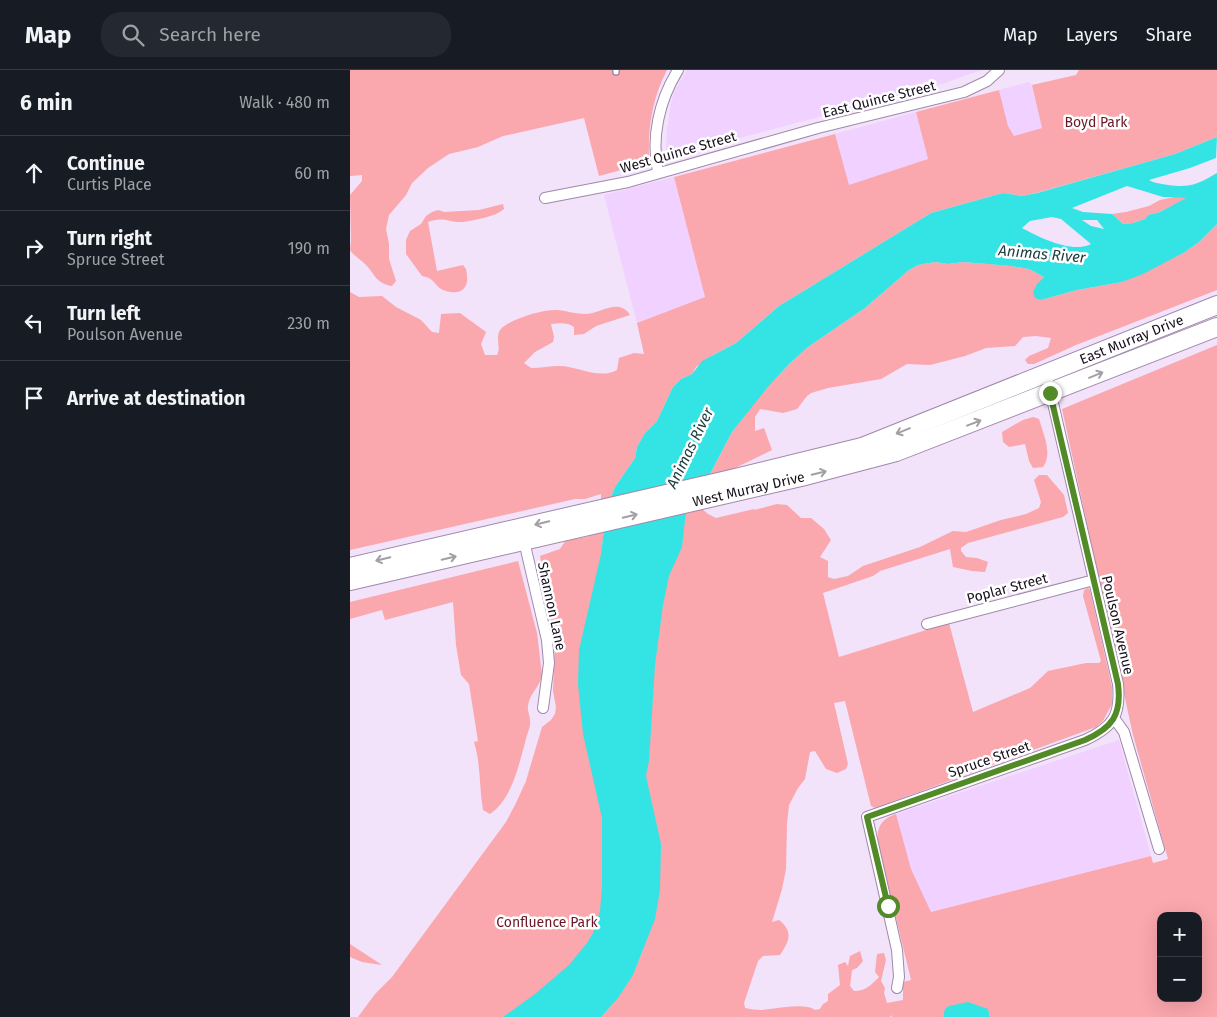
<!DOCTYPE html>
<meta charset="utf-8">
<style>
body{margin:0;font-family:"Fira Sans",sans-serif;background:#242831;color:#f1f3f6}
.controls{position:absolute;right:15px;bottom:15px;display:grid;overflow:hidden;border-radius:10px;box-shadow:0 5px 20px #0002}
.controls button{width:45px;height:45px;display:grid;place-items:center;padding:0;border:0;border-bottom:1px solid #363941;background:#171b24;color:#f1f3f6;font:25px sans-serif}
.stop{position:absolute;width:15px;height:15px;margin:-11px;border:4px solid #518a27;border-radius:50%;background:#fff}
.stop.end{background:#518a27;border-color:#fff;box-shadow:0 1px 5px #0008}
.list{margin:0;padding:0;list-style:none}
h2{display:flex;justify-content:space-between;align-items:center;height:65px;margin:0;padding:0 20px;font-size:21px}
h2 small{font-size:16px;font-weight:400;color:#9ea1a6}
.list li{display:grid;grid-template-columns:32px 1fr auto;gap:15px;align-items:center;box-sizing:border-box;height:75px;padding:0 20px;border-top:1px solid #363941}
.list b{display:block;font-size:19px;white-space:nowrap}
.list p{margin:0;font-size:16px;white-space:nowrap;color:#9ea1a6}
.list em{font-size:16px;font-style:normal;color:#9ea1a6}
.icon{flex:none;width:28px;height:28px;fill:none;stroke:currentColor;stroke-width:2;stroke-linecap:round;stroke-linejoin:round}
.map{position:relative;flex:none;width:867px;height:947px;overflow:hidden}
header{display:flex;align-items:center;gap:30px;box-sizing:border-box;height:70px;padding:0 25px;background:#171b24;border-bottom:1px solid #363941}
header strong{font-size:24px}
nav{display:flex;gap:28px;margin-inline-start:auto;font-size:18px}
.search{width:350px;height:45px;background:#242831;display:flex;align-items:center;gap:12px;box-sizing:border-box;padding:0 18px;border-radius:20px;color:#9ea1a6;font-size:19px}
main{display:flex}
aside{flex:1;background:#171b24}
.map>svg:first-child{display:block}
</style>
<header>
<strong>Map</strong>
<div class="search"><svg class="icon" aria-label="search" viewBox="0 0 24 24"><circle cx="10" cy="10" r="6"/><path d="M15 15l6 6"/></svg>Search here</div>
<nav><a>Map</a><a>Layers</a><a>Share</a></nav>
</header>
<main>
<aside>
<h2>6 min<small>Walk · 480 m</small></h2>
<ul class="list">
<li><svg class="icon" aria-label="ahead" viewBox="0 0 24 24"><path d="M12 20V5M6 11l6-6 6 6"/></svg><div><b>Continue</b><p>Curtis Place</p></div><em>60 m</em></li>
<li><svg class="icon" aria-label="right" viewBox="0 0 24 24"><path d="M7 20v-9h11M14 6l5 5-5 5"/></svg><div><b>Turn right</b><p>Spruce Street</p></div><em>190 m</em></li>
<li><svg class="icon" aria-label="left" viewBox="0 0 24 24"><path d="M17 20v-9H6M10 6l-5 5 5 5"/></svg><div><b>Turn left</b><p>Poulson Avenue</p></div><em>230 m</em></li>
<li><svg class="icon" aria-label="arrive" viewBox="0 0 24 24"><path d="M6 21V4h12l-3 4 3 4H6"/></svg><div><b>Arrive at destination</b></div></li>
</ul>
</aside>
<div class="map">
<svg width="867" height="947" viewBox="0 0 867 947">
<rect width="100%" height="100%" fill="#f2e2fa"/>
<path fill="#f0d1ff" d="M337,0H631L592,14L356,77L355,74L316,83L317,59L321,33L324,22Z
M679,12L682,15L692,58L664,66L658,56L649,20Z
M566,42L578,89L499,116L485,64Z
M324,107L355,227L287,253L254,125Z
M769,670L801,786L581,842L561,799L546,744Z"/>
<path fill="#faa7ad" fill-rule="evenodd" d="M0,0H317C302,29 298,57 299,88L297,93L249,106L234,48L153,66L128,77L99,84L78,98L62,113L56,125L39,145L36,159L39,174V189L46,211L42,216C25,213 26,205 15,194C10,189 4,186 0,180L1,171L0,125L12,111V105L0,106Z
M729,0H867V67L825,84L686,123L672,126L653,123L581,143L429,236L386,273L363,285L346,297L342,304L331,309L323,317L307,351L295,363L287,377L285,388L265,417L261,427L251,430V424L235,429H225L0,480V222L9,227L32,226L46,237L71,250L82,262L89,263L91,244L110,243L136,262L131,274L135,285H147C152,276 143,265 153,257C164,248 194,239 208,240C217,241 226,244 235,244C250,244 269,227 280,245L246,256L234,264L224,265V257C217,252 210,253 201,254L204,267L203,272L185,282L174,293L181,298C191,298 200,296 209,296C228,296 249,310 267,300L269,288L284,283L294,284L287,253L355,227L324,107L485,64L499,115L578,89L566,42L649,20L658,56L664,66L692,58L682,15L726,5Z
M825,127L837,128L810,142L798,145L795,149L783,153L773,154L762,144L776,142L799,136L810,130Z
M153,134L154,139C145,147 125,150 113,152C98,153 96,146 78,152L87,201L113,195L116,199C117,204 118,211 116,215C112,225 98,223 91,219C83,213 84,208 72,206L56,184V170L60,161L71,154L76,146L82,142L88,140L94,142L129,140Z
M867,154V220L726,275L684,294H678L675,290L679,286L698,278L701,268L686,266L673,267L665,276L636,278L615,286L580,295L557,294L531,309L478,318L461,323L457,326L447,339L433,343L410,339L405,347V361L414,358L422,380L381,400L360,404L382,362L412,323L439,294L458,277L515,238L559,200L568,195L585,192L598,194L613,192L661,196L679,199L694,207L688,214L691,230L727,220L772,212L835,182L849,172Z
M867,275V947H640L638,939L593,945V947H542L541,945L540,947H251C273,923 282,907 294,877L243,947H8L25,924L42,907L156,752L166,733L176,711L192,657L201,650L205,644L206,637L203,621L205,575L190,486L210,479L216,470L237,467L244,461L254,459L252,477L336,441L351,438L358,444L366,448L404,439V440L427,434L437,435L451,448H461L474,459L481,470L470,487L478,491V507L484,509L498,506L513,496L570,477L603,461L616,462L651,450L676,444L689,438L691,432L684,410L689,405H697L714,425L718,443L713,447L618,473L611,478V481L616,487L627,488L638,492L635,502L622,501L603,497L600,479L530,501L523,506L473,523L489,587L599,553L623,642L680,618L698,601L736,593H749L751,591L733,526L734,520L738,518L740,520L762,617V634L753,651L746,657L525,738L521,736L495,631L484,633L498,694L496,699L487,703L476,699L465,681L460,682L455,709L448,718L439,735L437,754L436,799L432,819L422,852L429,850C444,862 439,871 430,885L413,886L408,891L394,933L395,938C400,939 406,940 411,940C425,939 454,932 465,940L470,939L473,934L478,931V924L490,915L488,895L495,892L498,896L500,886L510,881L513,891L507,898L502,900L500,916L504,921C516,921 521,915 529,907L525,902L527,884L534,883L536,890L531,911L535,918L534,923L537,933L553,930V912L561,910L528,773C526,758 531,749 546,744L561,799L581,842L801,786L803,793L818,789L783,665L712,339ZM811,846H848V928H811Z
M683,347L689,349C693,363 703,384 693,397L683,398L679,391L675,374L659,377L653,372L652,362L673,350Z
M168,491L187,563L192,605C190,617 179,624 178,636C177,641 180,645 180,651C181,657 176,666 175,673C168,697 162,729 140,744L133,740C129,717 131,694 124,672L128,671L119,614L111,605L106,575L103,532L35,550L32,540L0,549V532Z
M0,874L32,895L12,892L0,887Z"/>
<path fill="#34e4e4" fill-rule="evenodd" d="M867,67L866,88L840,98L799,110C804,113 812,114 818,115C840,118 848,114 867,103V154L849,172L835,182L793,204L772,212L727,220L691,230L685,228L683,222L687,214L694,207L679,199L661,196L613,192L598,194L585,192L568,195L559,200L515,238L458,277L439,294L417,318L382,362L360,404L336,441L332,477L319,506L313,535L305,595L299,691L296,706L311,774L310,820L305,849L283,905L268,928L251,947H153L185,924L219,895L237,873L243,863L250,841L252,817V748L233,664L228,614L229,580L251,484L254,459L261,427L265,417L285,388L287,377L295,363L307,351L323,317L331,309L342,304L352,291L386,273L429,236L581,143L653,123L672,126L687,123L825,84ZM777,116L813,127L836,128L810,142L798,145L795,149L783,153L773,154L762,144L733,142L722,138ZM702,147L711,149L741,174C722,184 689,167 672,158L680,151ZM732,150H747L754,159L741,156Z
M618,932L638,939L640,947H593L595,939L599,936Z"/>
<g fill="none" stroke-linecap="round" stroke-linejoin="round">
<defs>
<path id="service" d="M266,0V2"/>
<path id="minor" d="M308,102C301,67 309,31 328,0
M195,128L278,112L468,58L614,22L637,11L649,0
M174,471L197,570L199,593L193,638
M577,554L744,510
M764,648L774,662L809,779
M547,918L549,907L547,880L517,747L735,670C763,657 771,646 768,614L696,303"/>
<g id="trunk">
<path id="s1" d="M0,497L377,410L512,377L867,235"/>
<path id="s2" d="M0,511L451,407L546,382L867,257"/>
</g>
</defs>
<use href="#service" stroke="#a088ac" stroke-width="8"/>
<use href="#minor" stroke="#a088ac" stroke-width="12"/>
<use href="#trunk" stroke="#a088ac" stroke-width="20"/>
<use href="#service" stroke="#fff" stroke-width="5"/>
<use href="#minor" stroke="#fff" stroke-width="10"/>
<use href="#trunk" stroke="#fff" stroke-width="18"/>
</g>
<defs><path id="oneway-shaft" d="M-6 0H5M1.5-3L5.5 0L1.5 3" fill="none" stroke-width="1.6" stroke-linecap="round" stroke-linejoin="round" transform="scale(1.25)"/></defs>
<g stroke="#a39fa4">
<use href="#oneway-shaft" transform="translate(746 305) rotate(-22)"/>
<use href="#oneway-shaft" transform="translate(624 353) rotate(-21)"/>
<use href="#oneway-shaft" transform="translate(553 361) rotate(158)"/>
<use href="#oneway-shaft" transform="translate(469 403) rotate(-13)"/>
<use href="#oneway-shaft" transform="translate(280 446) rotate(-13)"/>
<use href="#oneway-shaft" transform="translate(192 453) rotate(167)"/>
<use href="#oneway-shaft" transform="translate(99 488) rotate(-13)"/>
<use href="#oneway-shaft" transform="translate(33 489) rotate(167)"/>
</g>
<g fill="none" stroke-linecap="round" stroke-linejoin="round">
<path stroke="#518a27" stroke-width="6" d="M538,836L517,747L735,670C762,658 772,645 768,614L700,323"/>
</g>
<g text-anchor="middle" stroke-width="5" stroke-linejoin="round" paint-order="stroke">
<g font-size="14" fill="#180f1c" stroke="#fff">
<text transform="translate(529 29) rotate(-14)" y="5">East Quince Street</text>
<text transform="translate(328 82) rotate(-16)" y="5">West Quince Street</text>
<text dy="5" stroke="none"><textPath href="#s1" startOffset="816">East Murray Drive</textPath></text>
<text dy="5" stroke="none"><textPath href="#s2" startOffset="409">West Murray Drive</textPath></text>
<text transform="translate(657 518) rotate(-15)" y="5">Poplar Street</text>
<text transform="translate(202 536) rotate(78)" y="5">Shannon Lane</text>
<text transform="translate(768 555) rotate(77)" y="5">Poulson Avenue</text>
<text transform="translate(639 689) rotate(-19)" y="5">Spruce Street</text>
</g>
<g font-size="14" fill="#6b1627" stroke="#fff">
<text x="746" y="57">Boyd Park</text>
<text x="197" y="857">Confluence Park</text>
</g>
<g font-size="15" font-style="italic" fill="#193b3b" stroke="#fff">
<text transform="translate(692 184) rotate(5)" y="5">Animas River</text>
<text transform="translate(340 378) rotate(-64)" y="5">Animas River</text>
</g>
</g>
</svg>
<div class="controls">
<button>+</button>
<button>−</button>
</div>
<div class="stop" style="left:538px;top:836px"></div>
<div class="stop end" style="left:700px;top:323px"></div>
</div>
</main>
